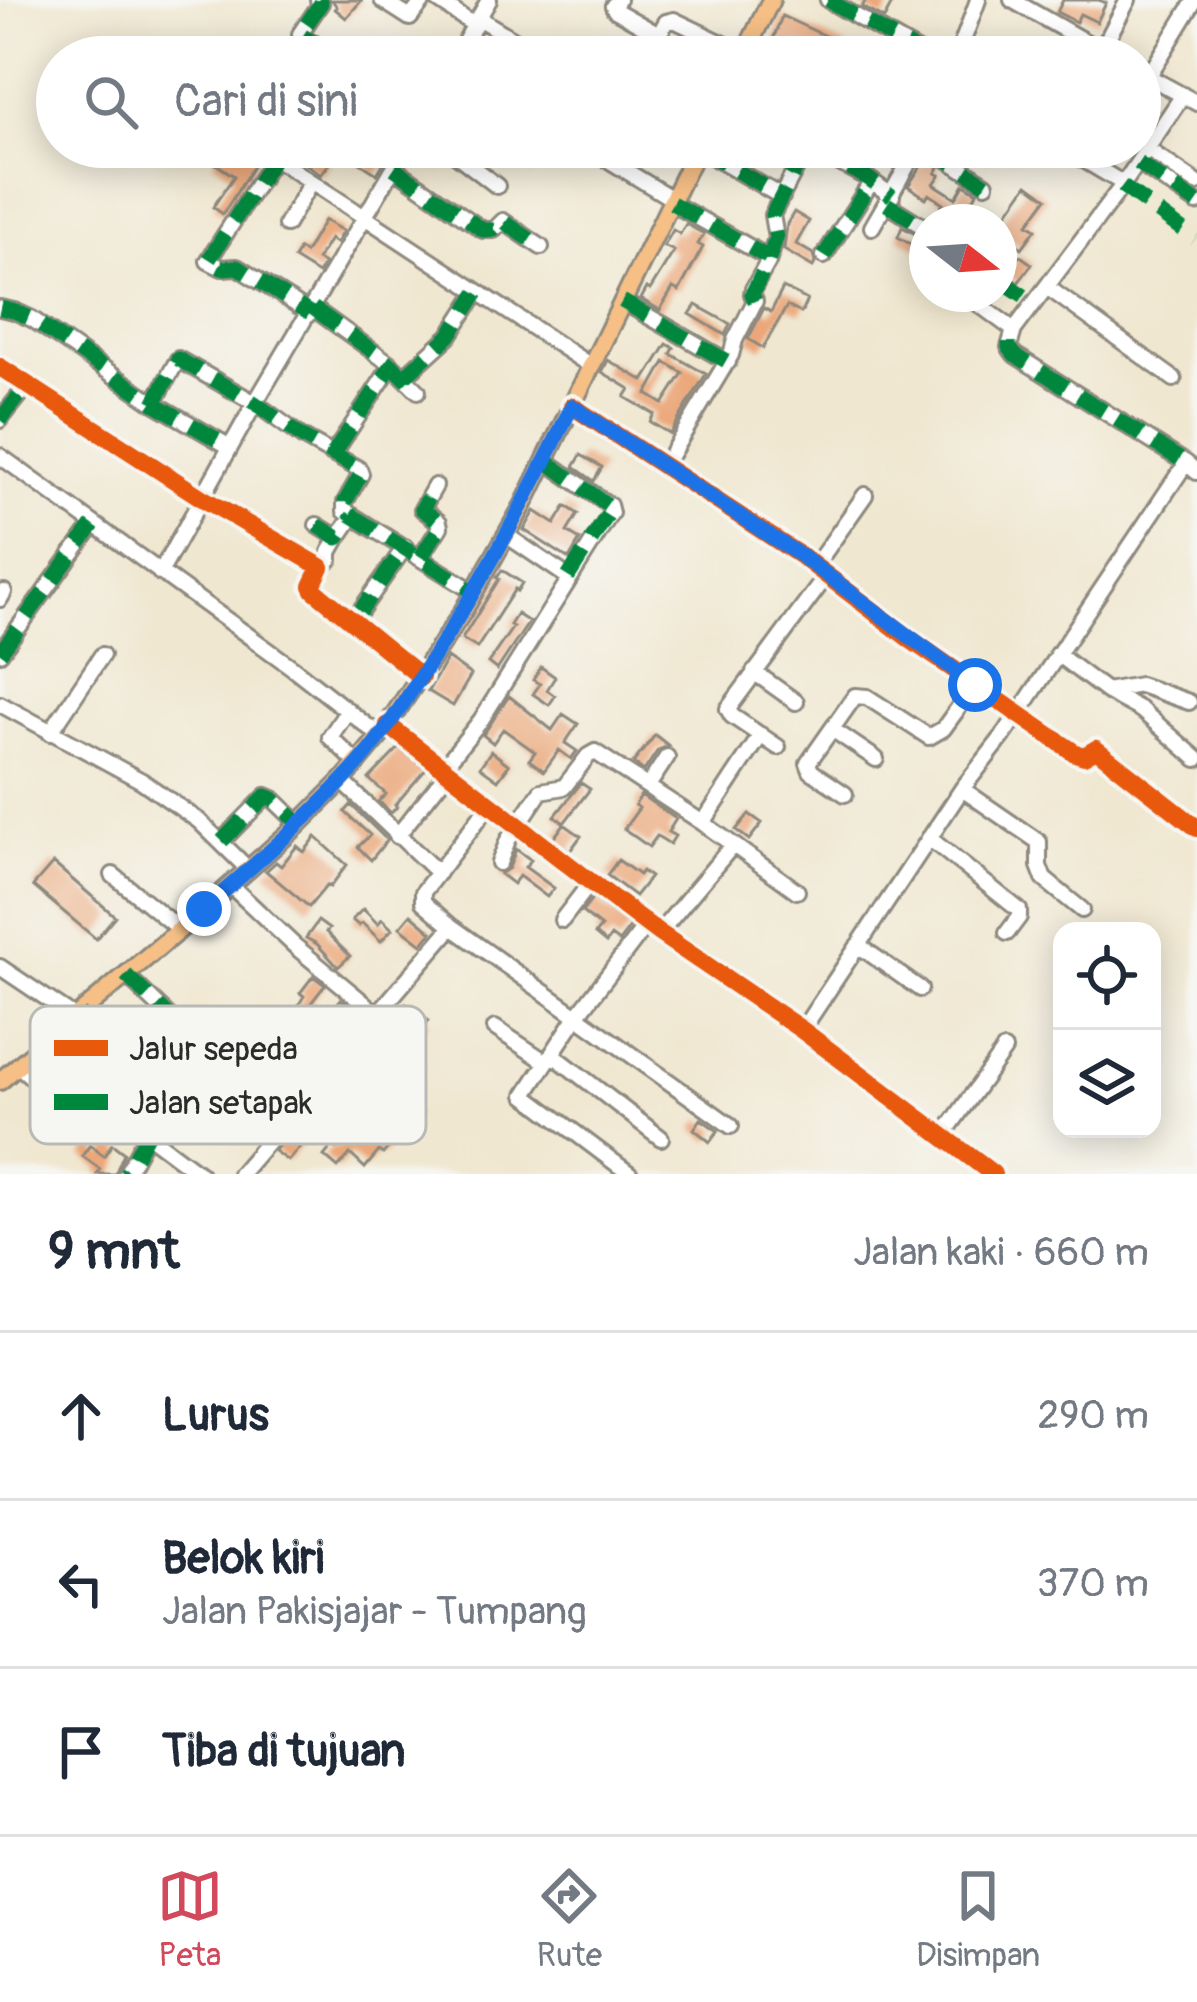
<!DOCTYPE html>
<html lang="id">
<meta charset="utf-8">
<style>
body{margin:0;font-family:Pangolin,sans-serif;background:#f6f6f7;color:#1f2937}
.controls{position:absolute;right:36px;bottom:36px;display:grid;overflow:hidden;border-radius:24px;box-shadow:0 6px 30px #0003}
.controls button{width:108px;height:108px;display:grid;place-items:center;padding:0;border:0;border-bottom:3px solid #e0e1e3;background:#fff;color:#1f2937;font:60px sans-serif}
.compass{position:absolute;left:909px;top:204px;width:108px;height:108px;border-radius:50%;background:#fff;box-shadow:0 6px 30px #0003;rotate:107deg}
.stop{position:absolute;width:36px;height:36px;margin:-27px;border:9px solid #1a73e8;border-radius:50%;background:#fff}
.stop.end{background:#1a73e8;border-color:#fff;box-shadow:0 3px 12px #0008}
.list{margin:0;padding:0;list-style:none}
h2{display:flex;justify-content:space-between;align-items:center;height:156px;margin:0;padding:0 48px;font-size:51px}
h2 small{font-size:39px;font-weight:400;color:#747a83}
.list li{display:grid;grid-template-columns:78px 1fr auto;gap:36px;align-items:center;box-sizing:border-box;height:168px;padding:0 48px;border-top:3px solid #e0e1e3}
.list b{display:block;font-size:45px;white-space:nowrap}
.list p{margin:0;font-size:39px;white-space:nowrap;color:#747a83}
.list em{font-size:39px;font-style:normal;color:#747a83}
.icon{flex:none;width:66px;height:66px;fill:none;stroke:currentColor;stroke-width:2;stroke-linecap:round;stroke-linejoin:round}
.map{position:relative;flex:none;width:1197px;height:1174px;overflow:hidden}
.search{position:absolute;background:#fff;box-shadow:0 6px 30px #0003;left:36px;right:36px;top:36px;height:132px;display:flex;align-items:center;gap:30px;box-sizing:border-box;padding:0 42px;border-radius:66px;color:#747a83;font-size:45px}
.sheet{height:660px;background:#fff}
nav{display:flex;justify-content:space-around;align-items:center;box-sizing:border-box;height:168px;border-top:3px solid #e0e1e3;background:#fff;font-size:33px;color:#747a83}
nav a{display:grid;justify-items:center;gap:6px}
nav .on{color:#d1495b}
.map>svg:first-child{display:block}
</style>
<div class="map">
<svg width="1197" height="1174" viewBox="0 0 1197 1174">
<rect width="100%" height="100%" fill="#f6f6f2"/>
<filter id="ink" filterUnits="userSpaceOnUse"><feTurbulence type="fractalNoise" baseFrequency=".00833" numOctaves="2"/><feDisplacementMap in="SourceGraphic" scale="24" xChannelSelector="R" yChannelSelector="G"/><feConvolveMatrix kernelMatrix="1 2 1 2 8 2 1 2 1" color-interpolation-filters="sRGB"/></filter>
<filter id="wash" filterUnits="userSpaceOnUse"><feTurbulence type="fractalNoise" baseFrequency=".004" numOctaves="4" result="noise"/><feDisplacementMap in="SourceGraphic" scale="48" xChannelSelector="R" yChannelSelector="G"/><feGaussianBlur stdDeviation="2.7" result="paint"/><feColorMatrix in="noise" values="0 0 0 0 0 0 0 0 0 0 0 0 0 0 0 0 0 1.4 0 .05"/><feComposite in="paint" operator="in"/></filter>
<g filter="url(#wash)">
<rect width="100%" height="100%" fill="#f0e7d0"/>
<g id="blocks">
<path fill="#eba779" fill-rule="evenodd" d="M332,0H362L346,18L335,9L337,7Z
M866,0H894L884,19L862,7Z
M1063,0H1099L1106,3L1097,22L1080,14L1076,22L1057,12Z
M782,16L847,46L842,57H766Z
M224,147H237L257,160L223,214L213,207L234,176L213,162Z
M306,147L329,164L321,175L298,158Z
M336,147H358L383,164L377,174Z
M926,159L939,167L936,173L940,175L934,184L956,198L964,184L977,192L965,216L974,222L934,220L943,203L929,194L926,198L908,186Z
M1028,184L1047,198L1028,224L1036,229L1022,248L999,231V225Z
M794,212L809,221L796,244L813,254L815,263L813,267L784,250L787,224Z
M324,220L343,231L336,243L330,239L317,260L324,264L318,274L294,259L299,249L305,253Z
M686,224L704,234L698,244L703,247L679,291L673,288L660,310L641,299L647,288L650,290L674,251L664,246L673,230L680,234Z
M902,227L927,240V253L898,237Z
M1019,255L1032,264L1018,283L1006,274Z
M783,288L807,300L801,313L787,306L763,348L748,339L764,308L771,312Z
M696,305L730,324L725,335L690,314Z
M667,344L674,348L671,354L706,374L670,434L650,422L654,414L625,397L630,389L602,372L608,360L644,381ZM665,362L683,373L663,404L647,394Z
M581,455L602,467L594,481L574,467Z
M566,506L578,514L567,532L580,540L569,559L524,530L535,511L555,524Z
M502,570L522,583L517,591L515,589L477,648L462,639L499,579L497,578Z
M517,614L529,622L497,670L488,663L513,627L510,625Z
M447,658L471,675L453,706L428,691Z
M541,667L555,677L547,690L555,696L549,705L533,694L540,684L533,680Z
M509,696L552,730L563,714L578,724L565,743L577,751L571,759L559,750L544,771L529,760L535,752L503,729L493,743L483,735Z
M655,735L669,746L658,750L644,771L633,763Z
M399,748L426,769L395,805L397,807L391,813L379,801L386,794L369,779Z
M491,751L509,765L498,780L480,767Z
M581,783L590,789L564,823L555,816Z
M641,795L676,819L668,832L675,836L670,844L657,836L649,847L624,829L639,808L635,805Z
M351,805L387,840L371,860L358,847L370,835L345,812Z
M749,814L762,823L749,840L736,830Z
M564,824L581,836L570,851L553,839Z
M316,837L347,865L330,887L327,885L309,907L266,871L276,862L281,866L297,846L304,852Z
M516,849L531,860L525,867L554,888L547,897L519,876L513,884L500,874L509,868Z
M618,860L639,875L642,871L650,877L635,896L607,875Z
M53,863L115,916L96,939L33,886Z
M593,898L631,926L619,942L611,936L606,943L595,934L601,927L582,912Z
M363,909L378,924L382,919L392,929L381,941L362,923L359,926L352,920Z
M411,914L432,932L422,944L400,927Z
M318,921L329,929L326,932L350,956L338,967L317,944L306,938Z
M313,976L325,985L311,1003L315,1006L302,1024L291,1018L304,996L300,993Z
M341,999L350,1006L335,1024L345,1032L341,1037L323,1021Z
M406,1004L429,1021L421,1031L417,1028L408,1038L406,1036L385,1058L368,1043L378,1030L384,1036L402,1017L398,1014Z
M360,1065L381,1084L368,1100L394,1123L408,1106L417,1113L383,1154L379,1151L365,1168L350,1154L338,1168L324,1156L333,1145L337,1148L351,1133L355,1136L368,1121L332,1091Z
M316,1103L328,1113L288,1161L274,1151Z
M701,1119L718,1131L710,1142L694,1129Z
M112,1144L124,1153L115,1174H97L100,1169L82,1156L90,1145L104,1156Z"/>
</g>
</g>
<g filter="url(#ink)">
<use href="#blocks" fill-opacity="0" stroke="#8e897e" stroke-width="3"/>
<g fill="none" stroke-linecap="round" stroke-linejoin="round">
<defs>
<path id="minor" d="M318,0L321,3L300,34L335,57
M382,0L410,18L424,0
M437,0L474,25
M618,0L613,6L615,10L659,35L666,22L674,20L745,54
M828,0L927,57
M1012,0L1112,57
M478,18L543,57
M962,44L990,57
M1101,51L1128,0
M456,57L489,0
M630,57L655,41L659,35
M957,57L978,0
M1140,72L1197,103
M1148,77L1195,0
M1183,95L1122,186L1014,330L1009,347L1015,355L1186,463
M258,147L591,366
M446,147L497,186
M587,147L674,200
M696,147L782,197
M810,147L869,179L892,196
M928,147L986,184
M1062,147L1124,184
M1147,149L1197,183
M274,158L208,261L222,268L237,267L310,313
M1138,163L1197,203
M394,168L483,230H494L503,221L541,247
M672,203L767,257
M887,204L927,229
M286,225L311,182
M872,227L918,147
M824,256L872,181
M1047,287L1174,379
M965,294L1014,330
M622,301L728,362
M0,308L14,311L32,319L154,403L230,447
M313,308L392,365L418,391
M0,367L202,498L321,567L312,586L314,590L421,677
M405,376L449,336L477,293
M154,403L178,359L255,403L302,437L359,469L361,474L345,502V511L474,592
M572,406L804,558L911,640L1075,753L1084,756L1096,749L1197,828
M0,420L28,385
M334,453L392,365
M0,456L293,668L380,736
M664,466L731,355L735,340L755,301L752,294L753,289L768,262L776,238L772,215L807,147
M317,525L338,538L353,516
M506,535L568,577
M421,557L440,527L439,522L422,509L435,486
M815,566L865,495
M321,567L330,559V552L338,538
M160,573L255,403L406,147
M0,599L4,592
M353,621L405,547
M0,653L93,525
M1057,654L1106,691L1140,685L1189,702
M754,672L796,702
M1106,691L1141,710L1197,759
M0,704L142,781L199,821L248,869
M348,710L330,737L358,764
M388,725L591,882L659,933L802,1030L993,1174
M832,729L876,759
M50,733L102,655
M778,747L732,716L728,709L827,575
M443,768L481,720L611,513L609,505L546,461
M342,781L438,873
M648,786L667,757
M962,789L1039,842V866L1044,879L1082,910
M845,794L811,771L808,763L855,696L867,697L929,737L943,729L975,685
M490,804L423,892V902L452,927L577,1016L525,1095L630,1174
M703,823L761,735
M397,836L448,772
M929,838L1019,910V917L1007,933
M222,841L266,796L273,799L299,824
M499,863L508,840L541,791L564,787L588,756L595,752L703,823L797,891
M113,875L179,929
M230,885L296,947L376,1013
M562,920L591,882
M647,924L577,1016L731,1126
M659,933L733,845
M858,945L920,989
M0,967L73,1016
M126,975L202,1048
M80,1014L138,1069L162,1084C186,1079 207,1042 224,1023
M313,1027L344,1054
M495,1028L546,1062
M802,1030L962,789L1004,735L1186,463L1197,472
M35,1051L200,1174
M552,1054L661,1138
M19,1066L77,1117
M942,1137L1004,1050
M126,1174L147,1135
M240,1174L452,927"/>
<path id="major" d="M743,57L771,0
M0,1081L204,909L299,824L342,781L380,736L462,613L524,504L698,147"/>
</defs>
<use href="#minor" stroke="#8e897e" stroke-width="20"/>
<use href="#major" stroke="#8e897e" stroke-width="22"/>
<use href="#minor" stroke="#fff" stroke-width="14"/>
<use href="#major" stroke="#f5bf86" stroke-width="16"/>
<path stroke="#00873e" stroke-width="15" stroke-dasharray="30 15" stroke-linecap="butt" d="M318,0L321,3L300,34L335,57
M828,0L927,57
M810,147L869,179L892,196
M928,147L986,184
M698,148L782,197
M274,158L208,261L222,268L237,267L310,313
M1138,163L1197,203
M394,168L483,230H494L503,221L541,247
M1122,186L1195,239
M672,203L767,257
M887,204L927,229
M824,256L872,181
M999,279L1035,303
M622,301L728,362
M755,301L752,294L768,262L776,238L772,215L807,147
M0,308L14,311L32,319L154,403L230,447
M313,308L392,365L418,391
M1009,342V347L1015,355L1186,463
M405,376L449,336L477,293
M154,403L178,359L255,403L302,437L359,469L361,474L345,502V511L474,592
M0,420L28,385
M334,453L392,365
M546,461L612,508L568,577
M317,525L338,538L353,516
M421,557L440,527L439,522L422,509L435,486
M353,621L405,547
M0,653L93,525
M222,841L266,796L273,799L299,824
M126,975L202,1048
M80,1014L138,1069L162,1084C186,1079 207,1042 224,1023
M35,1051L147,1135L126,1174"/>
<defs>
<path id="cycleway" d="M0,367L202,498L321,567L312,586L314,590L421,677
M572,406L804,558L911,640L1075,753L1084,756L1096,749L1197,828
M388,725L591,882L659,933L802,1030L993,1174"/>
</defs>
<use href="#cycleway" stroke="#f6f6f2" stroke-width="26"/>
<use href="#cycleway" stroke="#e8590c" stroke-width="18"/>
</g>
</g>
<g fill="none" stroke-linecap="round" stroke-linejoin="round" filter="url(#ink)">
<path stroke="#1a73e8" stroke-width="15" d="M204,909C257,862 312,816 359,763C385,733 407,698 428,665C483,582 529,496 572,406L804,558L975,685"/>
</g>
<rect x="30" y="1006" width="396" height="138" rx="18" fill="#f6f6f2" stroke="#b9b9b6" stroke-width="3"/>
<rect x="54" y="1040" width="54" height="16" fill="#e8590c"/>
<rect x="54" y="1094" width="54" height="16" fill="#00873e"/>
<g font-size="33" fill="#2b2b2b">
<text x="129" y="1060">Jalur sepeda</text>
<text x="129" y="1114">Jalan setapak</text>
</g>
</svg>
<div class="controls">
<button><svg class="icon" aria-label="locate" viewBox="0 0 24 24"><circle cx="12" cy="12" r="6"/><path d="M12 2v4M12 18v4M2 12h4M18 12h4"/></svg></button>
<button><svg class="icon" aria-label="layers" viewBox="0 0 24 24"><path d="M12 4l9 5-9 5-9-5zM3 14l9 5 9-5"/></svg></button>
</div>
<svg class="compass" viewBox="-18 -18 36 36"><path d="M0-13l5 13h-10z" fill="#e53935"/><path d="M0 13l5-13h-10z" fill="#747a83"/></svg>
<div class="stop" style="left:975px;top:685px"></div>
<div class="stop end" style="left:204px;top:909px"></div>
<div class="search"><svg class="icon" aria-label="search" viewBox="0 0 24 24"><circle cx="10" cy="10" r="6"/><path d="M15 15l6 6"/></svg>Cari di sini</div>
</div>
<section class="sheet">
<h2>9 mnt<small>Jalan kaki · 660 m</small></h2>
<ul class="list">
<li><svg class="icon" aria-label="ahead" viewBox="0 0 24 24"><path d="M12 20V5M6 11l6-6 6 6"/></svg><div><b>Lurus</b></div><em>290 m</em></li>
<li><svg class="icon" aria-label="left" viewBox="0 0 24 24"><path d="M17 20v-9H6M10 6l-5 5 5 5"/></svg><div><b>Belok kiri</b><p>Jalan Pakisjajar - Tumpang</p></div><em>370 m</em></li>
<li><svg class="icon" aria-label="arrive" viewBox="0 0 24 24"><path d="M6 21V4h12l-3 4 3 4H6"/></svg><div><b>Tiba di tujuan</b></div></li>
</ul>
</section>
<nav>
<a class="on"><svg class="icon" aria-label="map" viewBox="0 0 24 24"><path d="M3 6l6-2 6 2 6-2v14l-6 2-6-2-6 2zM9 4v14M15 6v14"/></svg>Peta</a>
<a><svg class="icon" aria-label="directions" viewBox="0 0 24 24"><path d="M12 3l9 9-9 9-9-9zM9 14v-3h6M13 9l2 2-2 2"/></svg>Rute</a>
<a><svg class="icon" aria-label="saved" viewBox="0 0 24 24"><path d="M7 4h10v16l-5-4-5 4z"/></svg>Disimpan</a>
</nav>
